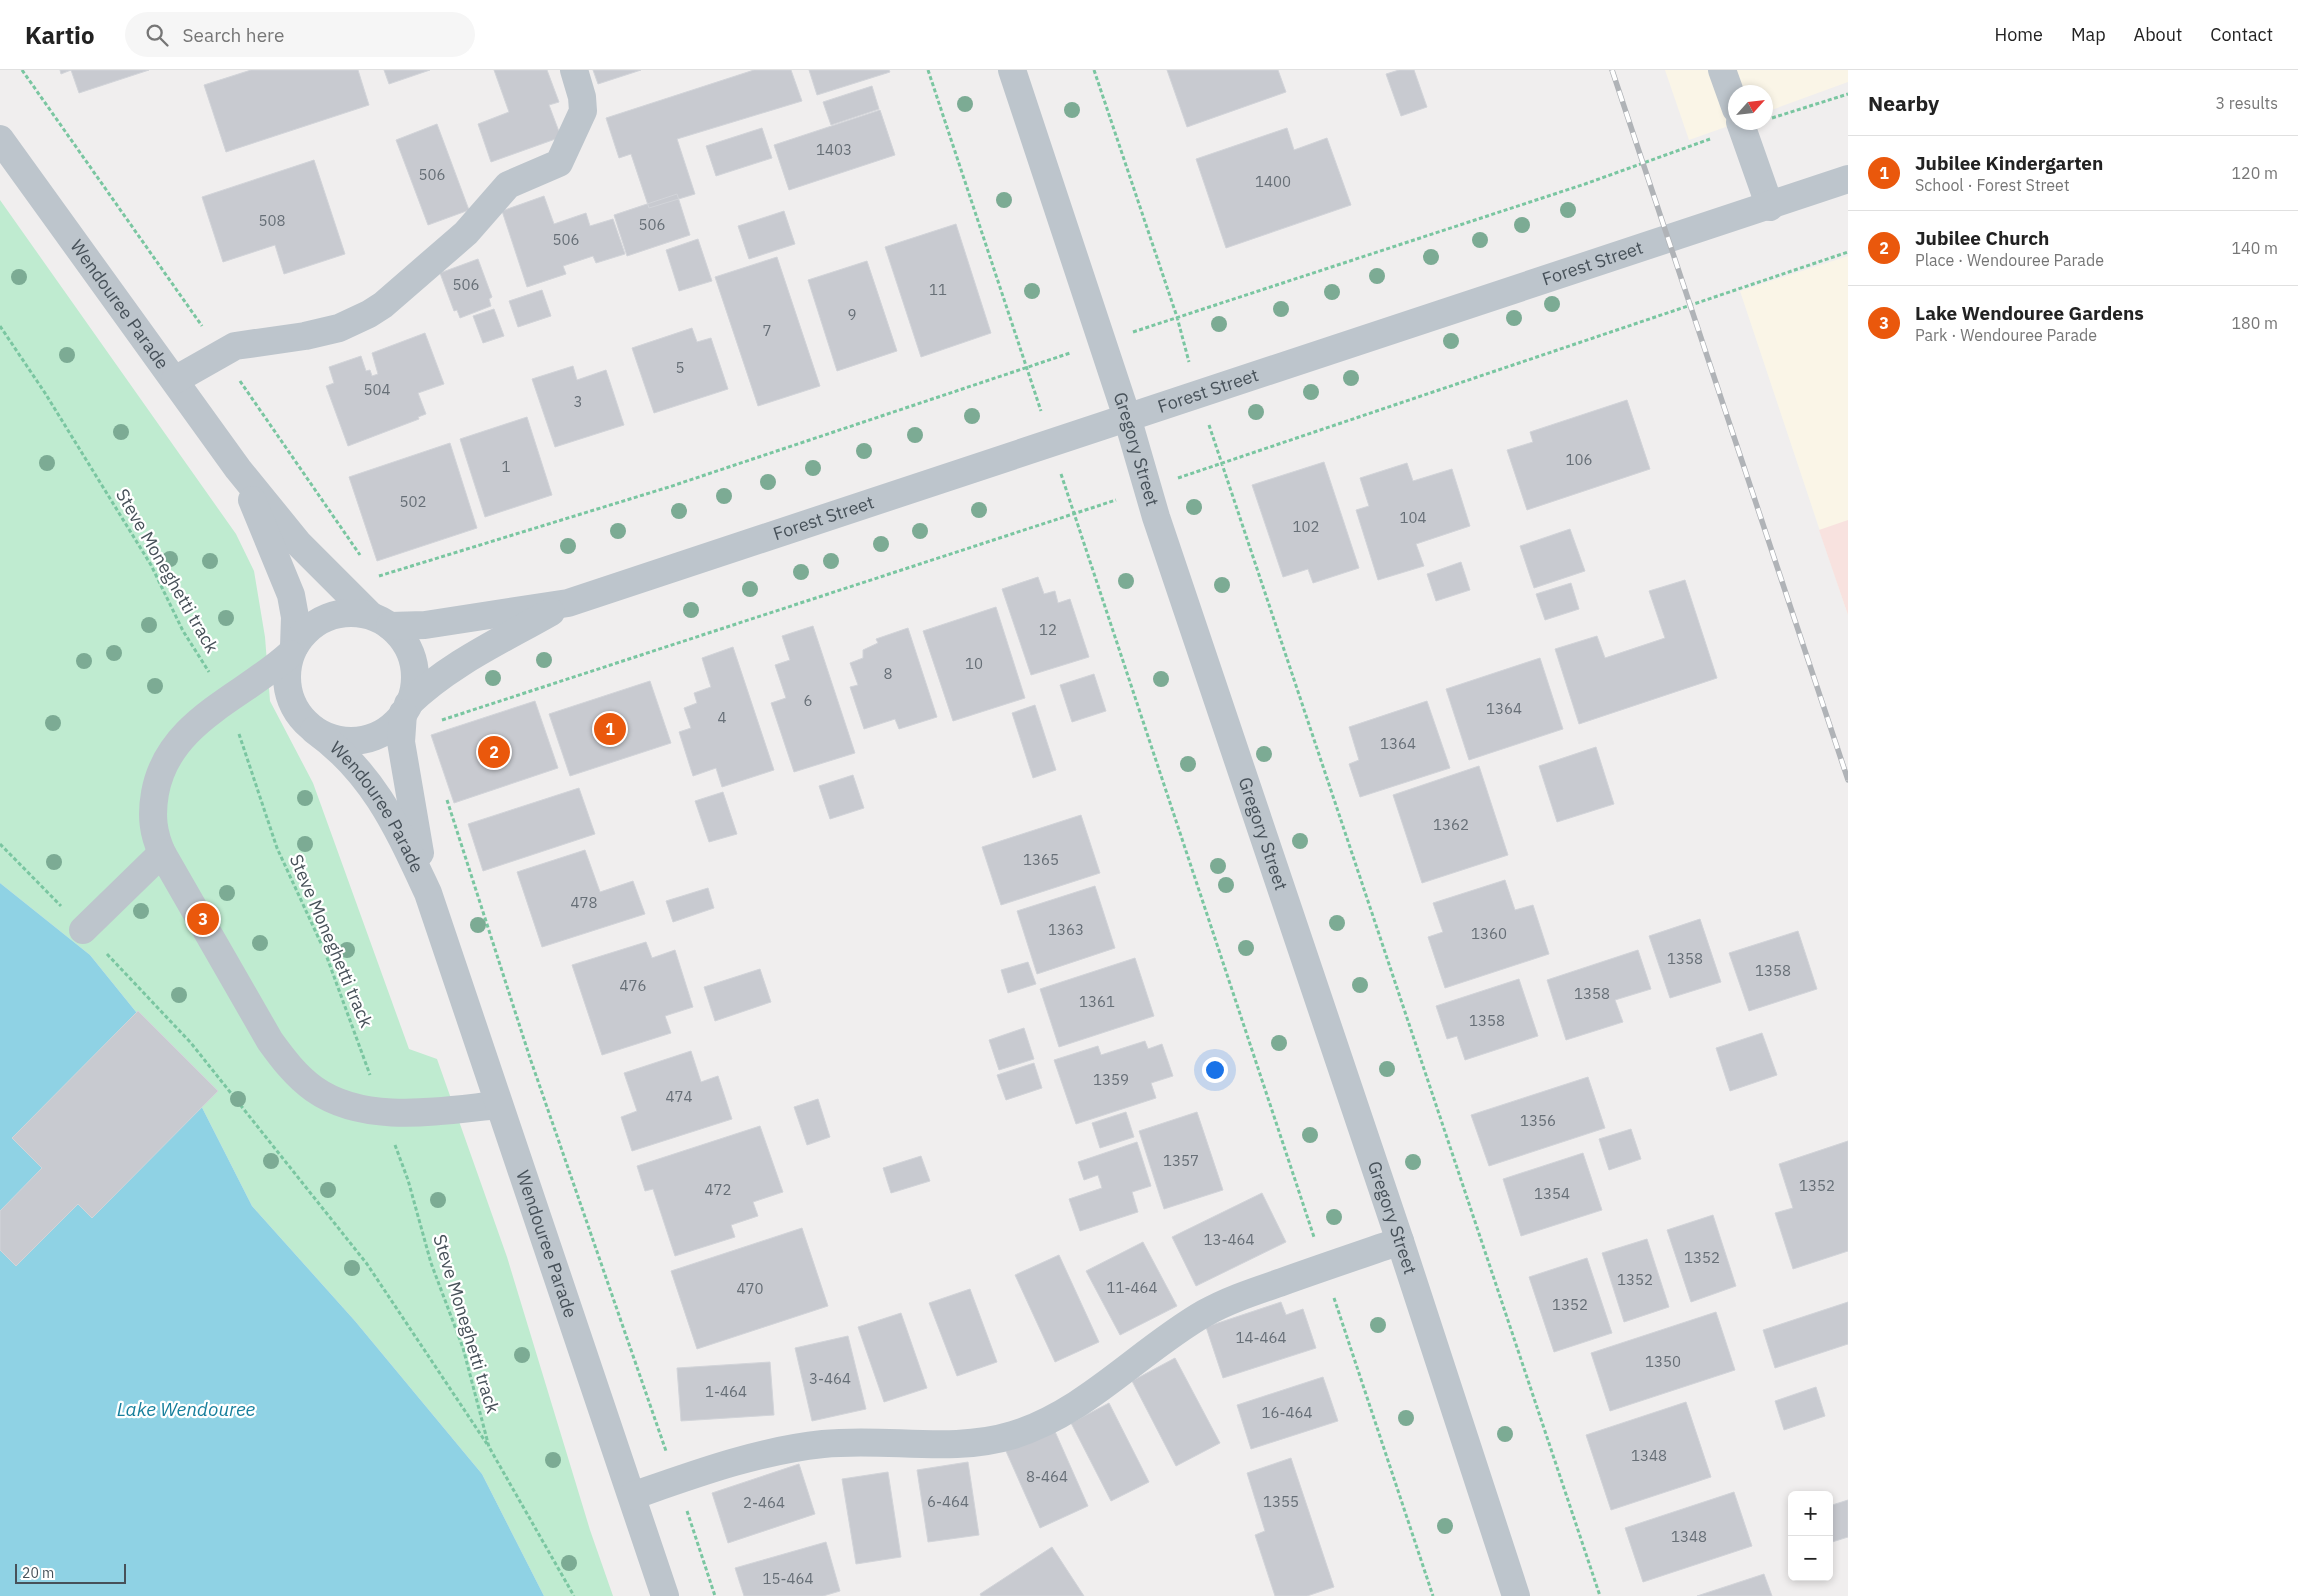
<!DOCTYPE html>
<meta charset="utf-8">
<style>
body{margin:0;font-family:"IBM Plex Sans",sans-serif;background:#f6f6f6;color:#222}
.controls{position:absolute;right:15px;bottom:15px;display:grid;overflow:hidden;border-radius:8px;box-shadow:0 2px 8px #0003}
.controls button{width:45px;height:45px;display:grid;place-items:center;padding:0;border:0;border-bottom:1px solid #e0e0e0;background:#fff;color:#222;font:25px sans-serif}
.compass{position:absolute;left:1728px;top:15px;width:45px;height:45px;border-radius:50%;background:#fff;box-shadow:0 2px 8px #0003;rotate:63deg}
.scale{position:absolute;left:15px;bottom:12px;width:111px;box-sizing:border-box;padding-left:5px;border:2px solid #475159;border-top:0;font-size:14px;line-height:18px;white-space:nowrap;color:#475159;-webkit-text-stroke:4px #fff;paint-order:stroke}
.you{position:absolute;left:1214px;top:999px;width:18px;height:18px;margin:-12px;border:4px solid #fff;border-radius:50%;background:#1a73e8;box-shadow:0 0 0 8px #1a73e833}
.badge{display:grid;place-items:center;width:32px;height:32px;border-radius:50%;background:#ea580c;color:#fff;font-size:16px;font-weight:700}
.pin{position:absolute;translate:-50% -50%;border:2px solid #fff;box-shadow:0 1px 5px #0006}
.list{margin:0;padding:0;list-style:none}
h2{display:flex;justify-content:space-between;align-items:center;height:65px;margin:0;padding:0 20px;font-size:21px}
h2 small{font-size:16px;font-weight:400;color:#767676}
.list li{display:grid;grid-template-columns:32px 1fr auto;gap:15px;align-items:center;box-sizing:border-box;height:75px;padding:0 20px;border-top:1px solid #e0e0e0}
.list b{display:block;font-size:19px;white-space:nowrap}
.list p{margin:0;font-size:16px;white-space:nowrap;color:#767676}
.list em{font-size:16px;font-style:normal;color:#767676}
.icon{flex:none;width:28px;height:28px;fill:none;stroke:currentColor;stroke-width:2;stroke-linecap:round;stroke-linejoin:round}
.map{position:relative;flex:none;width:1848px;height:1526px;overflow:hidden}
header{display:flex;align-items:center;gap:30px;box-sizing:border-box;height:70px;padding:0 25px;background:#fff;border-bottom:1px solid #e0e0e0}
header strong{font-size:24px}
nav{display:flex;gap:28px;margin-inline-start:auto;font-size:18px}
.search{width:350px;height:45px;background:#f6f6f6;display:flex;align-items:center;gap:12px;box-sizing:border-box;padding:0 18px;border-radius:28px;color:#767676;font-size:19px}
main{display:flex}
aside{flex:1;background:#fff}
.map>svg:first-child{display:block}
</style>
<header>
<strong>Kartio</strong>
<div class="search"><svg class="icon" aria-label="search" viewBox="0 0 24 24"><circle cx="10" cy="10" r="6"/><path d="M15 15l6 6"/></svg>Search here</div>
<nav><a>Home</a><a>Map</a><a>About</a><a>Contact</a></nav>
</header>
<main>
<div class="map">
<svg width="1848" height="1526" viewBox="0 0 1848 1526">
<rect width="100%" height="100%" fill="#f0eeee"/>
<path fill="#faf5e7" d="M1665,0H1848V12L1766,42V22H1736L1737,53L1689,70Z
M1848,186V545L1740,221Z"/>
<path fill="#f8e2df" d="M1848,450V545L1819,460Z"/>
<path fill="#bfebd0" d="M0,130L236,464L254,501L265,567L270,631L313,713L409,979L437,989L507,1187L590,1460L613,1526H544L482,1404L355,1251L252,1136L183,1000L90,885L0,813Z"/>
<path fill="#8fd2e4" d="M0,813L90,885L183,1000L252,1136L355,1251L482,1404L544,1526H0Z"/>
<path fill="#c8cad0" stroke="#d2d4d9" d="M60,0H149L79,23L71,0L61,4Z
M251,0H358L369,35L226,82L204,15Z
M384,0H430L389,14Z
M494,0H547L559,32L549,35L561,67L491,92L478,54L509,42Z
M593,0H641L598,14Z
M754,0H791L802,31L677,69L695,124L649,138L631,84L619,88L606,48Z
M809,0H889L890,2L817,25Z
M1167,0H1278L1286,22L1187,57Z
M1399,0H1414L1427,37L1401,46L1386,4Z
M872,16L879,39L831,55L823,32Z
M880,40L895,85L789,120L774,75Z
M437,54L469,140L428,155L396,70Z
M762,58L772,88L716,106L706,76Z
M1287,58L1294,80L1327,68L1351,135L1226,178L1196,89Z
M314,90L345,184L284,204L275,175L223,192L202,127Z
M677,124L690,165L627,186L614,145Z
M544,126L554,154L586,143L590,156L613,149L625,184L596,193L593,186L563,196L566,204L527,217L502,141Z
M784,141L795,174L749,189L738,156Z
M956,154L991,263L921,287L885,177Z
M698,169L712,211L679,221L666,180Z
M777,187L820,316L758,336L715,207Z
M478,189L492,227L489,229L491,236L460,248L457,240L454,241L440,203Z
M867,191L897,281L837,301L808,210Z
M542,220L551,246L518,257L509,231Z
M494,239L504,266L483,273L473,246Z
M692,258L697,272L711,268L728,319L654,343L632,278Z
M425,263L444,314L418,323L426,344L418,347L419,349L348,376L326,316L334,313L329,297L361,286L366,301L370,300L372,306L378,304L372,283Z
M573,296L577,310L606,300L624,355L555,377L532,309Z
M1627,330L1650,399L1527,440L1507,380L1533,372L1530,362Z
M527,347L552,425L485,447L460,369Z
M450,373L477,458L377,491L349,407Z
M1324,392L1359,498L1313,513L1308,499L1283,507L1252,415Z
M1407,393L1413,411L1452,399L1470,456L1416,474L1424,496L1378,510L1356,440L1369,436L1360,408Z
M1570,459L1585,501L1534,518L1520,476Z
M1461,492L1470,520L1436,531L1427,504Z
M1038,507L1044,524L1055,521L1058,533L1070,529L1089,587L1031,605L1002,519Z
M1685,510L1717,608L1579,654L1555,579L1597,566L1605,588L1665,568L1649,521Z
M1571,513L1579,539L1545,550L1536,524Z
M996,537L1025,628L953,651L923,561Z
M813,556L855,683L794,702L771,633L786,628L775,595L790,590L782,566Z
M908,558L937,647L899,659L895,649L864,659L850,617L858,615L850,593L863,588V580L878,573L876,569Z
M733,577L774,700L722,717L716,698L693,706L679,662L691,658L684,638L697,633L694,623L711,617L702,588Z
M1540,588L1563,659L1469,690L1446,619Z
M1094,604L1106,641L1072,652L1060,615Z
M650,611L671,673L570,706L549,644Z
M535,631L558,698L454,733L431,665Z
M1427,631L1450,698L1360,727L1349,694L1359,690L1349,657Z
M1035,635L1056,700L1033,708L1012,643Z
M1596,677L1614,734L1557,752L1539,696Z
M1479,696L1508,785L1422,813L1393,725Z
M853,705L864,738L830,749L819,716Z
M579,718L595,764L483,801L468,754Z
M723,722L737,764L709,772L695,731Z
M1081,745L1100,803L1001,835L982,777Z
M585,780L600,822L633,811L645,844L542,877L517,802Z
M1505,810L1515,840L1533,835L1549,884L1445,918L1428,867L1443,862L1433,833Z
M1095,816L1115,878L1037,904L1017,841Z
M708,818L714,838L673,852L666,831Z
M1700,849L1721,912L1670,928L1649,866Z
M1798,861L1817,919L1749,941L1729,883Z
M646,872L652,888L675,880L693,937L665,946L671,963L602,985L572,895Z
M1638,880L1651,919L1615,930L1623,952L1566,970L1547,910Z
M1135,888L1154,946L1059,977L1040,919Z
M1028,892L1036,914L1008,923L1001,900Z
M760,899L771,932L715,951L704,917Z
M1519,909L1538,966L1465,990L1457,966L1447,969L1436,936Z
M138,941L218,1021L92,1148L78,1134L16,1196L0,1180V1141L42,1098L12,1068Z
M1024,958L1034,989L999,1000L989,970Z
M1762,963L1777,1005L1730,1021L1716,978Z
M1145,971L1148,979L1162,974L1173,1006L1151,1013L1156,1028L1076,1054L1054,990L1098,976L1101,985Z
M691,981L701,1012L718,1006L732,1049L632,1081L621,1047L637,1041L624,1003Z
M1034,993L1042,1018L1006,1030L997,1005Z
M1588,1007L1605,1058L1489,1096L1471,1045Z
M818,1029L830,1067L807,1075L794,1037Z
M1126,1042L1134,1067L1100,1078L1092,1053Z
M1197,1042L1223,1120L1164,1139L1139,1061Z
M760,1056L783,1122L753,1132L758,1146L731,1155L735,1167L675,1186L653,1119L645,1121L637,1096Z
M1631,1059L1641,1089L1609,1100L1599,1069Z
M1848,1071V1181L1793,1199L1775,1143L1793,1138L1779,1094Z
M1137,1072L1151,1116L1132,1122L1138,1142L1080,1161L1069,1129L1102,1118L1098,1105L1084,1110L1078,1092Z
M1583,1083L1602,1140L1521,1166L1503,1109Z
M921,1086L930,1111L891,1123L883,1098Z
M1262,1123L1286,1172L1196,1216L1172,1167Z
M1713,1145L1736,1216L1691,1232L1667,1160Z
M802,1158L828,1236L697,1279L671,1201Z
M1647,1169L1669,1237L1624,1252L1602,1183Z
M1143,1172L1177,1236L1120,1265L1086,1201Z
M1059,1185L1099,1272L1055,1292L1015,1205Z
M1587,1188L1612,1263L1554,1282L1529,1207Z
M970,1219L997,1292L957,1306L929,1233Z
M1281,1232L1286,1245L1303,1239L1316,1278L1223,1308L1206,1257Z
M1848,1232V1274L1775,1298L1763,1260Z
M1716,1242L1735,1300L1610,1341L1591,1283Z
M901,1243L927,1318L884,1332L858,1257Z
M848,1266L866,1339L812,1351L795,1278Z
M1175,1288L1220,1373L1176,1396L1132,1311Z
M770,1292L774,1345L681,1351L677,1298Z
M1323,1307L1338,1351L1251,1379L1237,1335Z
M1816,1317L1825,1346L1784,1360L1775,1331Z
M1686,1332L1711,1407L1611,1440L1586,1365Z
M1109,1333L1149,1412L1111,1431L1071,1353Z
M1053,1357L1088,1436L1040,1458L1005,1379Z
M1291,1388L1334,1517L1307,1526H1275L1255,1465L1265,1461L1247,1403Z
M968,1392L979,1465L928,1472L917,1400Z
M799,1394L815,1444L728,1473L712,1423Z
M888,1402L901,1487L856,1494L842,1409Z
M1734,1422L1752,1476L1643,1512L1625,1458Z
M1848,1430V1467L1829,1473V1436Z
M826,1472L840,1521L823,1526H744L735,1498Z
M1052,1477L1084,1526H981L980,1524Z
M1764,1504L1772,1526H1697Z"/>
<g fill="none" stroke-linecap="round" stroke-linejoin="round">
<path stroke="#7ac6a1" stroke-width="3" stroke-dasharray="4 2.5" stroke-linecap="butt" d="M22,0L202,256
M928,0L1041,341
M1094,0L1177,247L1189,292
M1772,48L1848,24
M0,256L45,323L151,495L183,561L209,602
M1133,262L1585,114L1710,69
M240,311L360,485
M1209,355L1600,1526
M1061,404L1314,1167
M1178,408L1848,182
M379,506L669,417L1070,283
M442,650L1116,430
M239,664L277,778L325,882L370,1005
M447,730L530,988L666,1381
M0,774L61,836
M107,884L191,973L367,1194L487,1374
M395,1075L408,1110L431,1193L463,1278L489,1377L574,1526
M1334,1228L1433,1526
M687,1441L715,1526"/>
<g stroke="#bdc5cc" stroke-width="28">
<path id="s1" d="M1012,0L1127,347L1156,447L1400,1171L1516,1526"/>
<path d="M1722,0L1736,39"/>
<path d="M1740,52L1770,137"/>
<path id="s2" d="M0,69L238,399L299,474L370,545"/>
<path d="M175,310L235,276L305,266L339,258L369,244L383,235L466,163L508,115L559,93L583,41L582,27L574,0"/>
<path d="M252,430L291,525L295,547L294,577"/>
<circle cx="351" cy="607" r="64"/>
<path id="s3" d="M390,556L425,555L568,533L1848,109"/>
<path d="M290,584C242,628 168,651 155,723C151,746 153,763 162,783L270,971C283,989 296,1006 314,1019C365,1055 439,1041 498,1035"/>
<path d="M408,634C449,594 502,570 551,542"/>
<path d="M403,643L401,672L420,783"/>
<path id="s4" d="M314,660C374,703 398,759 428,823L665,1526"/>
<path d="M83,860L162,783"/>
<path d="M632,1426C695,1404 757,1381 823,1374C887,1367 951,1384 1013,1365C1087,1342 1140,1280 1205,1243C1230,1229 1256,1221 1282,1212C1321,1198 1360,1185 1400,1171"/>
</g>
<defs>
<path id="rail" d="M1612,0L1848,710"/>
</defs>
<use href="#rail" stroke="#b0b3b7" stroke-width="5.5"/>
<use href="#rail" stroke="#fff" stroke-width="4" stroke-dasharray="11" stroke-linecap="butt"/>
</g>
<g fill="#7cab94">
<circle cx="965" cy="34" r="8"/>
<circle cx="1072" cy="40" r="8"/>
<circle cx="1004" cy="130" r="8"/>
<circle cx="1568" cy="140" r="8"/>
<circle cx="1522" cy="155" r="8"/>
<circle cx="1480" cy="170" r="8"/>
<circle cx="1431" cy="187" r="8"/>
<circle cx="1377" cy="206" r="8"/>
<circle cx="19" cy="207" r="8"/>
<circle cx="1032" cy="221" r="8"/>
<circle cx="1332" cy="222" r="8"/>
<circle cx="1552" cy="234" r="8"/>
<circle cx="1281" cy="239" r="8"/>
<circle cx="1514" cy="248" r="8"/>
<circle cx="1219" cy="254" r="8"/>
<circle cx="1451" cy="271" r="8"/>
<circle cx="67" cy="285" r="8"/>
<circle cx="1351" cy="308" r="8"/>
<circle cx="1311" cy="322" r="8"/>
<circle cx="1256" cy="342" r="8"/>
<circle cx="972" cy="346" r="8"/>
<circle cx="121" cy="362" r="8"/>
<circle cx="915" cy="365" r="8"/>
<circle cx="864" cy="381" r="8"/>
<circle cx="47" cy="393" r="8"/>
<circle cx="813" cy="398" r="8"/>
<circle cx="768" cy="412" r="8"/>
<circle cx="724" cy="426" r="8"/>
<circle cx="1194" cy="437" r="8"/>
<circle cx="979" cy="440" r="8"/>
<circle cx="679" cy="441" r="8"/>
<circle cx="618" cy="461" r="8"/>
<circle cx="920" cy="461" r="8"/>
<circle cx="881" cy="474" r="8"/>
<circle cx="568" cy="476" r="8"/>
<circle cx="170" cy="489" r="8"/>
<circle cx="210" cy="491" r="8"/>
<circle cx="831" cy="491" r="8"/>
<circle cx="801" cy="502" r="8"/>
<circle cx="1126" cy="511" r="8"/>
<circle cx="1222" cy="515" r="8"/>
<circle cx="750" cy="519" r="8"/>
<circle cx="691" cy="540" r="8"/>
<circle cx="226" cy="548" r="8"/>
<circle cx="149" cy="555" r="8"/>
<circle cx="114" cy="583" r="8"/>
<circle cx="544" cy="590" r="8"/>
<circle cx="84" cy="591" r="8"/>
<circle cx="493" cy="608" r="8"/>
<circle cx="1161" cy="609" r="8"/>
<circle cx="155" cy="616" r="8"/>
<circle cx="53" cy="653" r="8"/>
<circle cx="1264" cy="684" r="8"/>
<circle cx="1188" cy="694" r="8"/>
<circle cx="305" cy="728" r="8"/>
<circle cx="1300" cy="771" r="8"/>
<circle cx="305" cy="774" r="8"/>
<circle cx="54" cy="792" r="8"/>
<circle cx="1218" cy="796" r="8"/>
<circle cx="1226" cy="815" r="8"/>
<circle cx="227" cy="823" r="8"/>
<circle cx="141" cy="841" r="8"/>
<circle cx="1337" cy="853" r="8"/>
<circle cx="478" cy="855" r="8"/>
<circle cx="260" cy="873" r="8"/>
<circle cx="1246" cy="878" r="8"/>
<circle cx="347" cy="880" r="8"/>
<circle cx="1360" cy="915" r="8"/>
<circle cx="179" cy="925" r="8"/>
<circle cx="1279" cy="973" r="8"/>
<circle cx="1387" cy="999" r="8"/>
<circle cx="238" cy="1029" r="8"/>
<circle cx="1310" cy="1065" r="8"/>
<circle cx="271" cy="1091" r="8"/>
<circle cx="1413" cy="1092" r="8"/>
<circle cx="328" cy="1120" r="8"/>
<circle cx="438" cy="1130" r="8"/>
<circle cx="1334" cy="1147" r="8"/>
<circle cx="352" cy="1198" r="8"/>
<circle cx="1378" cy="1255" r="8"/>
<circle cx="522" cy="1285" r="8"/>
<circle cx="1406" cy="1348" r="8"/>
<circle cx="1505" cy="1364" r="8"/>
<circle cx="553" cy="1390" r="8"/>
<circle cx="1445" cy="1456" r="8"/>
<circle cx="569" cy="1493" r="8"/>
</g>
<g text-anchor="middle" stroke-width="4.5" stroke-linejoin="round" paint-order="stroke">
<g font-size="15" fill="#676f77">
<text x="834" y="85">1403</text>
<text x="432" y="110">506</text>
<text x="1273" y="117">1400</text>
<text x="272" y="156">508</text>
<text x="652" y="160">506</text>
<text x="566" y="175">506</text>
<text x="466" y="220">506</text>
<text x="938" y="225">11</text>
<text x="852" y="250">9</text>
<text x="767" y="266">7</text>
<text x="680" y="303">5</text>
<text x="377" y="325">504</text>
<text x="578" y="337">3</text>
<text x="1579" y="395">106</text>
<text x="506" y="402">1</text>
<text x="413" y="437">502</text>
<text x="1413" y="453">104</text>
<text x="1306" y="462">102</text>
<text x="1048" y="565">12</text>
<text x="974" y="599">10</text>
<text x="888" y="609">8</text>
<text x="808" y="636">6</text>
<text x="1504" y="644">1364</text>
<text x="722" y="653">4</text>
<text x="1398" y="679">1364</text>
<text x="1451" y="760">1362</text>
<text x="1041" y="795">1365</text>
<text x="584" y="838">478</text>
<text x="1066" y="865">1363</text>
<text x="1489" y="869">1360</text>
<text x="1685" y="894">1358</text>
<text x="1773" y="906">1358</text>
<text x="633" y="921">476</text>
<text x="1592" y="929">1358</text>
<text x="1097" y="937">1361</text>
<text x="1487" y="956">1358</text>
<text x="1111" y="1015">1359</text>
<text x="679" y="1032">474</text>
<text x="1538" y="1056">1356</text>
<text x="1181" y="1096">1357</text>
<text x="1817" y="1121">1352</text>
<text x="718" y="1125">472</text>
<text x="1552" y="1129">1354</text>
<text x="1229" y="1175">13-464</text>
<text x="1702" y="1193">1352</text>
<text x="1635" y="1215">1352</text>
<text x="1132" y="1223">11-464</text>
<text x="750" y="1224">470</text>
<text x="1570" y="1240">1352</text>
<text x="1261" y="1273">14-464</text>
<text x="1663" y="1297">1350</text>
<text x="830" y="1314">3-464</text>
<text x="726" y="1327">1-464</text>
<text x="1287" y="1348">16-464</text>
<text x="1649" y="1391">1348</text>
<text x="1047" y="1412">8-464</text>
<text x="948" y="1437">6-464</text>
<text x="1281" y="1437">1355</text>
<text x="764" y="1438">2-464</text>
<text x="1689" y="1472">1348</text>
<text x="788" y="1514">15-464</text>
</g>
<g font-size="18" fill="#475159" stroke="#fff">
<text dy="6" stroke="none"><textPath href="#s3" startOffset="1259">Forest Street</textPath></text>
<text dy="6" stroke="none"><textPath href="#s2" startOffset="204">Wendouree Parade</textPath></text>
<text dy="6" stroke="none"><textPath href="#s3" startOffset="854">Forest Street</textPath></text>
<text dy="6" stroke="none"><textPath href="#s1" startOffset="399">Gregory Street</textPath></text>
<text dy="6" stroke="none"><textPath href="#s3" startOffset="449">Forest Street</textPath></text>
<text transform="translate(167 501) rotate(60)" y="6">Steve Moneghetti track</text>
<text dy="6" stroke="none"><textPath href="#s4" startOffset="101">Wendouree Parade</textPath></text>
<text dy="6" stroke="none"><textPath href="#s1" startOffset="804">Gregory Street</textPath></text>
<text transform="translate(331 871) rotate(67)" y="6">Steve Moneghetti track</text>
<text dy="6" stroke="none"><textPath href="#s1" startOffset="1209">Gregory Street</textPath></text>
<text dy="6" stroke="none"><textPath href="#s4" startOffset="572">Wendouree Parade</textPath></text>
<text transform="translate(466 1254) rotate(73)" y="6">Steve Moneghetti track</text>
</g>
<g font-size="19" font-style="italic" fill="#177f9c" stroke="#fff">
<text x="186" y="1346">Lake Wendouree</text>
</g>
</g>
</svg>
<div class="controls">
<button>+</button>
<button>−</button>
</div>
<svg class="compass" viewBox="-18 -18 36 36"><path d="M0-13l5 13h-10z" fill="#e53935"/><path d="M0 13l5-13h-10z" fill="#767676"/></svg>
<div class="scale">20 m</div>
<div class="you"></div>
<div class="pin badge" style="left:610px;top:659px">1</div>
<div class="pin badge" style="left:494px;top:682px">2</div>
<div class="pin badge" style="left:203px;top:849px">3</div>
</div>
<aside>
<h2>Nearby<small>3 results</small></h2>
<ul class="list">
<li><span class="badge">1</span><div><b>Jubilee Kindergarten</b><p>School · Forest Street</p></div><em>120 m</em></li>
<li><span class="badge">2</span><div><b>Jubilee Church</b><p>Place · Wendouree Parade</p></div><em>140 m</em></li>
<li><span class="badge">3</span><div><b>Lake Wendouree Gardens</b><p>Park · Wendouree Parade</p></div><em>180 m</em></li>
</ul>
</aside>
</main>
